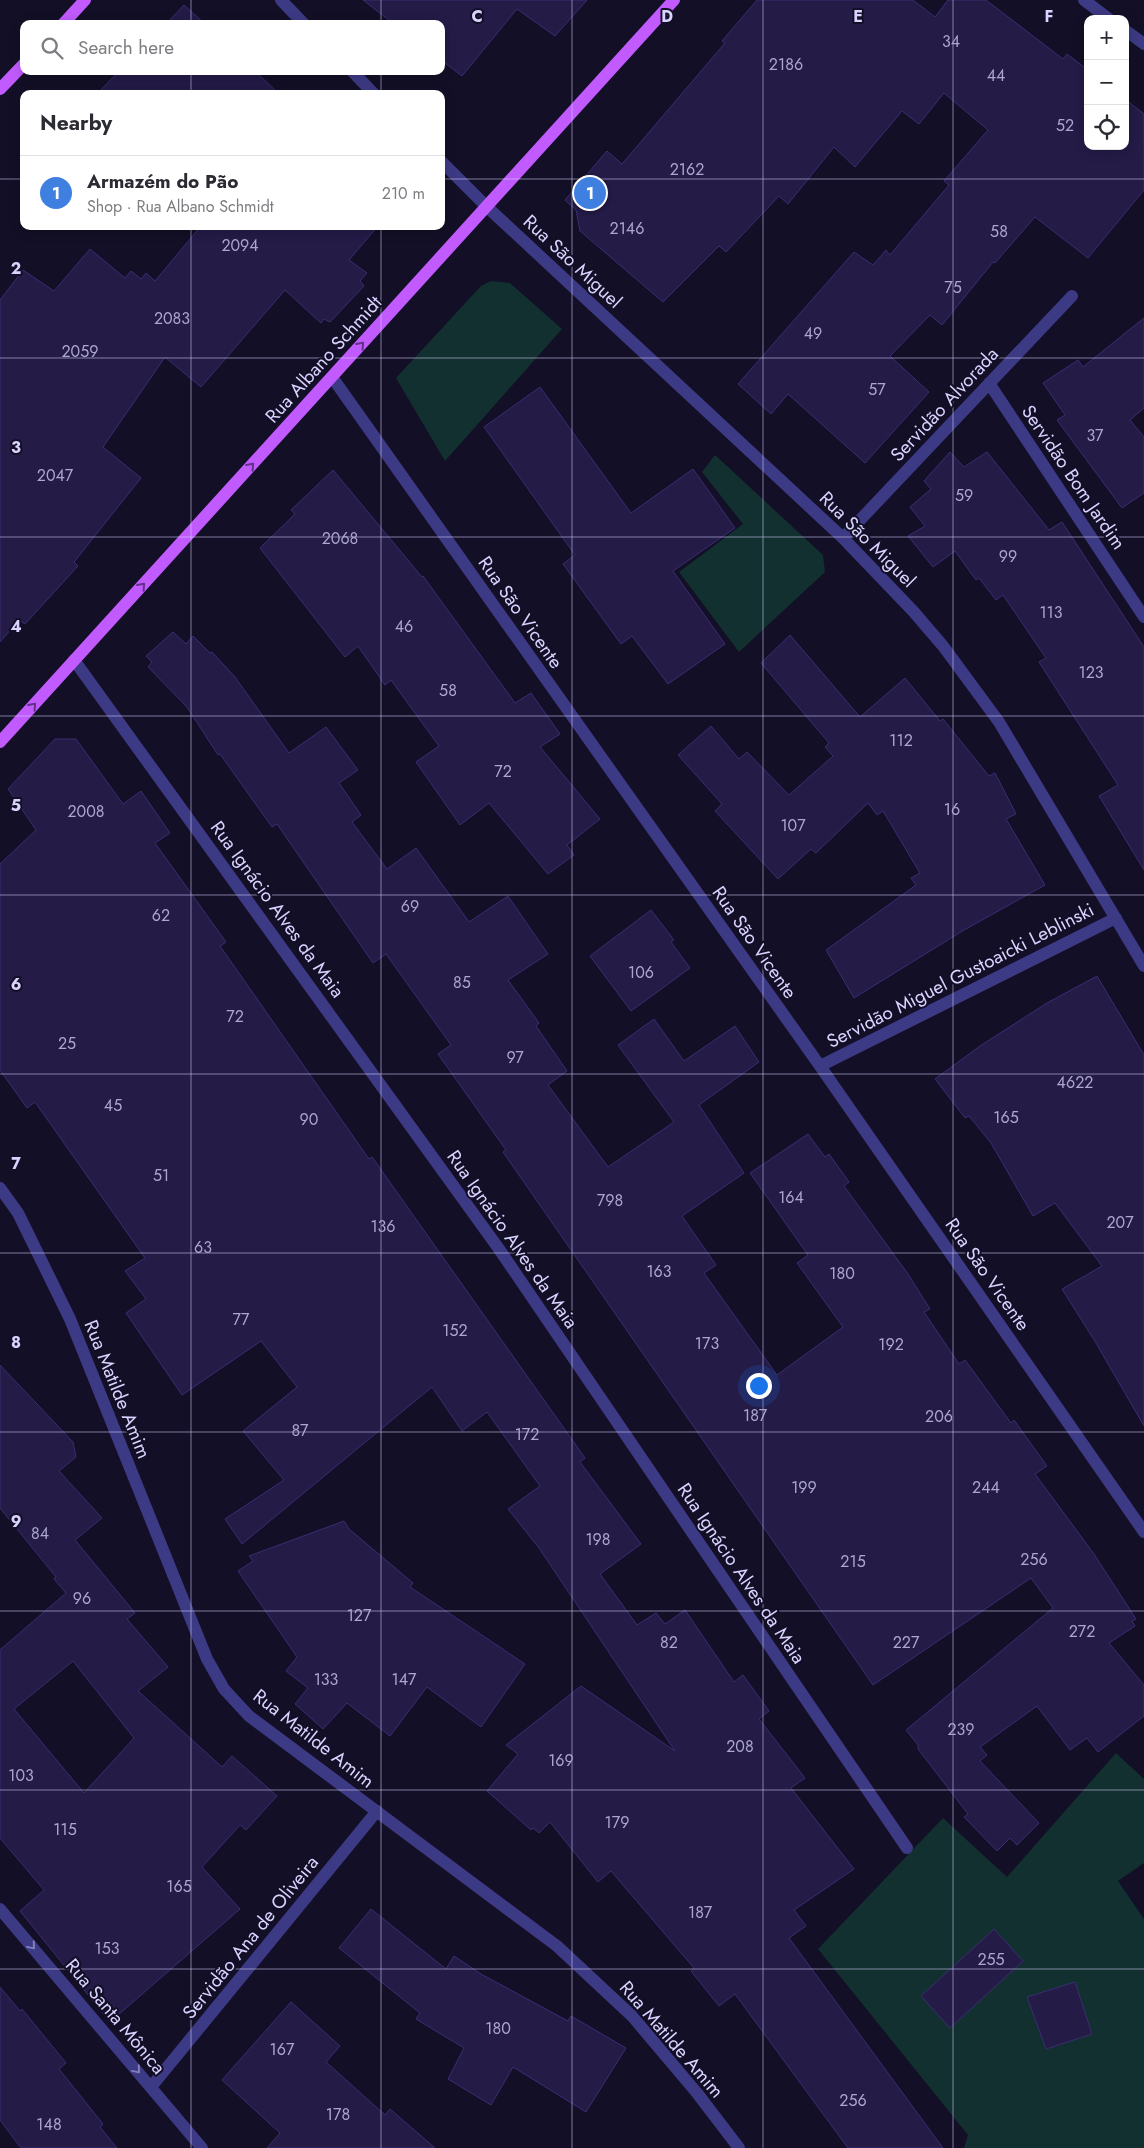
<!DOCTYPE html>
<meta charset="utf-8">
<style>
body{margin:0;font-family:Jost,sans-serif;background:#f2f2f3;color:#2b2b33}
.controls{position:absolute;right:15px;top:15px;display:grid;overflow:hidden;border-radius:10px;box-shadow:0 2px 12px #0003}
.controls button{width:45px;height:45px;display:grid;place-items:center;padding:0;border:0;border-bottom:1px solid #e1e1e2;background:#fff;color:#2b2b33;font:25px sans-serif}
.you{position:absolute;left:758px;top:1385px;width:18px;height:18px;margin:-12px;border:4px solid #fff;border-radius:50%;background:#1a73e8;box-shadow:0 0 0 8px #1a73e833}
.badge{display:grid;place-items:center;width:32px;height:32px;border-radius:50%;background:#187f8f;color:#fff;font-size:16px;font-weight:700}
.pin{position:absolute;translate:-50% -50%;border:2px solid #fff;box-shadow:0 1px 5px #0006}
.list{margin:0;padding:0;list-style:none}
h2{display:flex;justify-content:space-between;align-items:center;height:65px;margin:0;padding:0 20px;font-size:21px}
h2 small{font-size:16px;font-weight:400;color:#7c7c81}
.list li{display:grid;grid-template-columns:32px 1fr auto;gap:15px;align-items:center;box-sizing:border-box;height:75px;padding:0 20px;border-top:1px solid #e1e1e2}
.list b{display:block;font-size:19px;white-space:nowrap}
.list p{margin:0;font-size:16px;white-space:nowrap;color:#7c7c81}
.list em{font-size:16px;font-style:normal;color:#7c7c81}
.icon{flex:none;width:28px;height:28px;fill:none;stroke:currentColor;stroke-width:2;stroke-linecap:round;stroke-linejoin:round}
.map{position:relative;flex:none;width:1144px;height:2148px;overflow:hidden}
.search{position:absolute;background:#fff;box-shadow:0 2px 12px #0003;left:20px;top:20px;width:425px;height:55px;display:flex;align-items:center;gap:12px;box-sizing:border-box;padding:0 18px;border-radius:10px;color:#7c7c81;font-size:19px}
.panel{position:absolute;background:#fff;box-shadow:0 2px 12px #0003;left:20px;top:90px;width:425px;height:140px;border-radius:10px}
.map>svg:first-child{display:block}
</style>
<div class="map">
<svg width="1144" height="2148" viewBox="0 0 1144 2148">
<rect width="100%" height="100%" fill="#130f26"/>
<path fill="#12302f" d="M491,281L510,283L562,329L445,461L396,378L481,286Z
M715,455L823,555L825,572L739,652L679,572L743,524L702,472Z
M1116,1753L1144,1779V1863L1118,1881L1144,1919V2148H964L968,2135L818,1949L943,1818L1007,1877Z"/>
<path fill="#241b47" stroke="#3b2d73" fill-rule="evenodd" d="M363,0H587L555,36L517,9L462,76L441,60V24H394Z
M757,0H913L935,17L948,0H986L1063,59L1067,54L1088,70V146H1125V99L1144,114V190L1088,258L1035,217L995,263L993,262L942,325L930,315L890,356L929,392L865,463L788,394L771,414L738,384L854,252L873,265L886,250L890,255L949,185L944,181L988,130L944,93L919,124L902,111L855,167L834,147L788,204L779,196L726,252L719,246L663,302L580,231L576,210L565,200L607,151L622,164L725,43L722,41Z
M184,5L205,24H166Z
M119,71H255L279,94H97Z
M201,226H378L349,260L367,273L360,281L364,286L330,322L324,319L321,323L285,290L201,387L165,357L103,447L141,478L74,562L78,566L25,624L19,620L0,642V300L23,270L54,291L90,249L125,278L131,271L141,279L146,273L155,281Z
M1144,318V408L1130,420L1144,437V493L1122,508L1057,420L1065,415L1043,383L1078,360L1083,367Z
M540,387L631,513L693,469L735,528L673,571L725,644L668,684L632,636L621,644L563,564L575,555L484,427Z
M950,452L964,467L987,452L1049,530L1062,522L1144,647V870L1099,796L1118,785L1039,662L1046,658L1003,595L996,600L979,578L976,580L955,551L933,567L908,536L925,526L910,507L931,489L924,481Z
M333,470L422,577L423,576L515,703L531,693L560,734L540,747L600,819L567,845L574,855L548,874L489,803L460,825L416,762L439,746L391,680L385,685L358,646L345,657L260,548L295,514L291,510Z
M173,632L186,644L193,636L210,653L212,652L235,677L289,753L326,727L358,770L339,783L361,815L352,822L387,869L416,848L469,922L508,896L548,954L508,980L539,1023L536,1026L567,1071L548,1085L608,1167L674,1122L618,1045L654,1019L684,1061L735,1026L759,1062L699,1105L744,1173L682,1216L716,1265L704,1273L777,1375L843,1327L797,1263L808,1255L750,1173L808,1134L825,1157L829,1154L849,1182L844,1186L908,1274L930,1309L924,1312L959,1364L965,1360L1011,1423L1014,1420L1047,1466L1035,1474L1094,1554L1136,1619L1132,1621L1135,1626L1109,1643L1144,1685V1716L1098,1752L1087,1738L1070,1750L1037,1706L980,1747L987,1755L980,1761L1039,1823L1017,1845L1010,1838L997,1851L964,1817L968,1814L918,1749V1745L906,1730L1053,1608L1031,1578L873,1685L503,1152L506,1150L438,1054L451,1045L386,954L373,963L277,824L272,827L220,754L218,755L187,707L148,667L152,662L146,656Z
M790,635L860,717L905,678L940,721L943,719L989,776L995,773L1016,814L1006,819L1045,885L964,930L854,998L826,950L916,885L911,878L920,873L883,811L877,815L868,803L816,853L811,849L778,879L715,811L722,804L678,755L711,726L739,759L747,752L789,795L833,756L825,747L829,743L761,663Z
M55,739H76L123,804L141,791L170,833L155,843L226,942L220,946L369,1159L372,1157L585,1458L580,1462L641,1544L600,1574L637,1625L656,1613L665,1624L685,1610L734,1682L743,1675L769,1711L759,1719L805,1778L791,1788L854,1869L794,1910L806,1926L789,1938L943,2148H848L735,1994L719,2006L691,1971L694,1968L611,1871L598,1882L550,1822L539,1833L533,1828L531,1830L487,1791L518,1754L506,1745L581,1686L675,1751L539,1548L508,1509L540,1486L487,1412L462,1431L432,1387L242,1544L225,1519L284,1480L243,1431L297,1387L261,1341L182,1395L126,1313L146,1299L125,1271L145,1258L35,1102L27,1108L0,1070V864L36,830L8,789Z
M651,910L674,940L671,942L690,968L631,1011L590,956Z
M1097,976L1144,1055V1426L1096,1343L1062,1289L1102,1266L1055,1203L1033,1216L991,1143L969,1116L965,1118L935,1079L980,1046L1047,1003Z
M0,1365L73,1442L76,1457L59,1471L102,1518L75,1540L135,1613L127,1619L168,1667L138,1691L222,1767L232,1756L277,1796L246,1830L240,1825L202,1867L240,1909L110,2022L20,1911L44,1890L0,1838V1650L66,1593L54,1579L56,1577L0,1508ZM73,1661L134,1738L84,1793L14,1709Z
M344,1521L349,1529L413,1583L410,1587L525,1664L481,1727L427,1687L390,1736L347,1703L323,1729L295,1704L308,1688L286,1671L297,1657L238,1571L253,1561L249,1556Z
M371,1909L446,1969L454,1956L481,1974L568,2021L571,2016L626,2048L586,2112L513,2067L491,2105L448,2079L464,2048L416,2019L420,2013L339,1948Z
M994,1929L1023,1961L950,2028L921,1996Z
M1075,1982L1092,2034L1046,2049L1027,1997Z
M0,1987L20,2011L22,2009L66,2063L59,2069L103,2124L100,2127L117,2148H21L0,2120Z
M291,2002L340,2046L326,2062L385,2115L390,2109L435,2148H267L280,2133L222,2080Z"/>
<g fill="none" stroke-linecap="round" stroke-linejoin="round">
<path stroke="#3d3a85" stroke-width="12" d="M281,0L304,24
M1084,0L1109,19
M1125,30L1144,44
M352,71L374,94
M441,161L485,205L843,538L913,611L943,646L999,722L1144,966
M332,377L820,1066L1144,1532
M989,383L1144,617
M843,538L1072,296
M74,660L499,1249L907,1848
M820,1066L1116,918
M0,1188L18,1213L70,1319L207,1659L224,1689L249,1716L557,1946L632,2016L697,2093L739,2148
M0,1909L202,2148
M151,2087L377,1811"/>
<path stroke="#c25bff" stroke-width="12" d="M63,24L85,0
M0,89L24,64
M0,742L674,0"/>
</g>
<defs><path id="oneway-chevron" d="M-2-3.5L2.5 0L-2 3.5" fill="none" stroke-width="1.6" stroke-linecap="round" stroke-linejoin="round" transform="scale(1.25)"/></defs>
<g stroke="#623188">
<use href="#oneway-chevron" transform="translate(361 345) rotate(-48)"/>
<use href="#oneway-chevron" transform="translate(251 466) rotate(-48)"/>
<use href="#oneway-chevron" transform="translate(142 586) rotate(-48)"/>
<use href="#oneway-chevron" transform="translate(33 706) rotate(-48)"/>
</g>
<g stroke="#837fbc">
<use href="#oneway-chevron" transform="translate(32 1946) rotate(50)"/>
<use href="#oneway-chevron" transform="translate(137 2070) rotate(50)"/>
</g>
<path fill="none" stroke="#d9d4ff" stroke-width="1" stroke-opacity="0.55" d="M191,0V24M381,0V24M572,0V2148M763,0V2148M953,0V2148M191,71V94M381,71V94M0,179H24M441,179H1144M191,226V2148M381,226V2148M0,358H1144M0,537H1144M0,716H1144M0,895H1144M0,1074H1144M0,1253H1144M0,1432H1144M0,1611H1144M0,1790H1144M0,1969H1144"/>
<g text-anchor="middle" stroke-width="4" stroke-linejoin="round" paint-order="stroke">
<g font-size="16" fill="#aca6d1">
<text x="951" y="47">34</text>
<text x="786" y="70">2186</text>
<text x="996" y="81">44</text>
<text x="1065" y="131">52</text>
<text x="687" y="175">2162</text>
<text x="627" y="234">2146</text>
<text x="999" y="237">58</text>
<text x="240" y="251">2094</text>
<text x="953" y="293">75</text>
<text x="172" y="324">2083</text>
<text x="813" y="339">49</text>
<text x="80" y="357">2059</text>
<text x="877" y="395">57</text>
<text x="1095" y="441">37</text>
<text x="55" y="481">2047</text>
<text x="964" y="501">59</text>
<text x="340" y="544">2068</text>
<text x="1008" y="562">99</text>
<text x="1051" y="618">113</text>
<text x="404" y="632">46</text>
<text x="1091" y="678">123</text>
<text x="448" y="696">58</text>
<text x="901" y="746">112</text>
<text x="503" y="777">72</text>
<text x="952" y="815">16</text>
<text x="86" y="817">2008</text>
<text x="793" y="831">107</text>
<text x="410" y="912">69</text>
<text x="161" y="921">62</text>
<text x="641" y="978">106</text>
<text x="462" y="988">85</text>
<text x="235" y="1022">72</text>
<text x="67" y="1049">25</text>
<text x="515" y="1063">97</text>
<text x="1075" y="1088">4622</text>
<text x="113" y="1111">45</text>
<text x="1006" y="1123">165</text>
<text x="309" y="1125">90</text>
<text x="161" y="1181">51</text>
<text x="791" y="1203">164</text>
<text x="610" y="1206">798</text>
<text x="1120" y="1228">207</text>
<text x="383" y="1232">136</text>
<text x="203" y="1253">63</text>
<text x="659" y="1277">163</text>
<text x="842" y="1279">180</text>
<text x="241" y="1325">77</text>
<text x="455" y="1336">152</text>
<text x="707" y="1349">173</text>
<text x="891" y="1350">192</text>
<text x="755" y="1421">187</text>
<text x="939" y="1422">206</text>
<text x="300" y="1436">87</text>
<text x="527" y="1440">172</text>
<text x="804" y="1493">199</text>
<text x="986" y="1493">244</text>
<text x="40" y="1539">84</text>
<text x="598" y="1545">198</text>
<text x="1034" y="1565">256</text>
<text x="853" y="1567">215</text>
<text x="82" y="1604">96</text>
<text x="359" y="1621">127</text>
<text x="1082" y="1637">272</text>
<text x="669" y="1648">82</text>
<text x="906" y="1648">227</text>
<text x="326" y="1685">133</text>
<text x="404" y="1685">147</text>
<text x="961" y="1735">239</text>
<text x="740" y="1752">208</text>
<text x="561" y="1766">169</text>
<text x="21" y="1781">103</text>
<text x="617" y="1828">179</text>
<text x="65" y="1835">115</text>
<text x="179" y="1892">165</text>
<text x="700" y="1918">187</text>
<text x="107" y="1954">153</text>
<text x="991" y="1965">255</text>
<text x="498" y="2034">180</text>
<text x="282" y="2055">167</text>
<text x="853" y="2106">256</text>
<text x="338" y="2120">178</text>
<text x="49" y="2130">148</text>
</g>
<g font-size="19" fill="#d9d4ff" stroke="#130f26">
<text transform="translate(573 261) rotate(43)" y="7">Rua São Miguel</text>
<text transform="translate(323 359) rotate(-48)" y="7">Rua Albano Schmidt</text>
<text transform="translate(944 404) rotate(-47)" y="7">Servidão Alvorada</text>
<text transform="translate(1074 477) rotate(56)" y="7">Servidão Bom Jardim</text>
<text transform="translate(868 539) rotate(45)" y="7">Rua São Miguel</text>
<text transform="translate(521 612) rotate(55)" y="7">Rua São Vicente</text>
<text transform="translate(278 909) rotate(54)" y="7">Rua Ignácio Alves da Maia</text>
<text transform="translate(755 942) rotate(55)" y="7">Rua São Vicente</text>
<text transform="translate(960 975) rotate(-27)" y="7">Servidão Miguel Gustoaicki Leblinski</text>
<text transform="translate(513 1239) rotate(55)" y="7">Rua Ignácio Alves da Maia</text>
<text transform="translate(988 1274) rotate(55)" y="7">Rua São Vicente</text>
<text transform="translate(118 1389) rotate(68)" y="7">Rua Matilde Amim</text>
<text transform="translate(742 1573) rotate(56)" y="7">Rua Ignácio Alves da Maia</text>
<text transform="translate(314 1738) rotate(38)" y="7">Rua Matilde Amim</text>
<text transform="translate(250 1937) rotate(-51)" y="7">Servidão Ana de Oliveira</text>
<text transform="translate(116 2016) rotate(50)" y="7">Rua Santa Mônica</text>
<text transform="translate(672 2039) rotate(49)" y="7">Rua Matilde Amim</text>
</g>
</g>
<g font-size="16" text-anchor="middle" font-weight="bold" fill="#d9d4ff" stroke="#130f26" stroke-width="4" stroke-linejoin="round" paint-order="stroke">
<text x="477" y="22">C</text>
<text x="667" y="22">D</text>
<text x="858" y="22">E</text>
<text x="1049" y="22">F</text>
<text x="16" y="274">2</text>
<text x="16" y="453">3</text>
<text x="16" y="632">4</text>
<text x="16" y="811">5</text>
<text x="16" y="990">6</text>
<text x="16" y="1169">7</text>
<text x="16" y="1348">8</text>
<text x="16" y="1527">9</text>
</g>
</svg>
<div class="controls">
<button>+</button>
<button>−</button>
<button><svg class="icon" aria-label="locate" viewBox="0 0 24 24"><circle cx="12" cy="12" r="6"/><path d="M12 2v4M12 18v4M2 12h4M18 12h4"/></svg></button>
</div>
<div class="you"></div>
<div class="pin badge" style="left:590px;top:193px;background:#3f7fe0">1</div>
<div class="search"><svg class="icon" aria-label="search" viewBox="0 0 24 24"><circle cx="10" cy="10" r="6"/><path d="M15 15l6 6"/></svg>Search here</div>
<section class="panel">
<h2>Nearby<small></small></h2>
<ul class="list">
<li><span class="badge" style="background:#3f7fe0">1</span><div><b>Armazém do Pão</b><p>Shop · Rua Albano Schmidt</p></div><em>210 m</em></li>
</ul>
</section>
</div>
